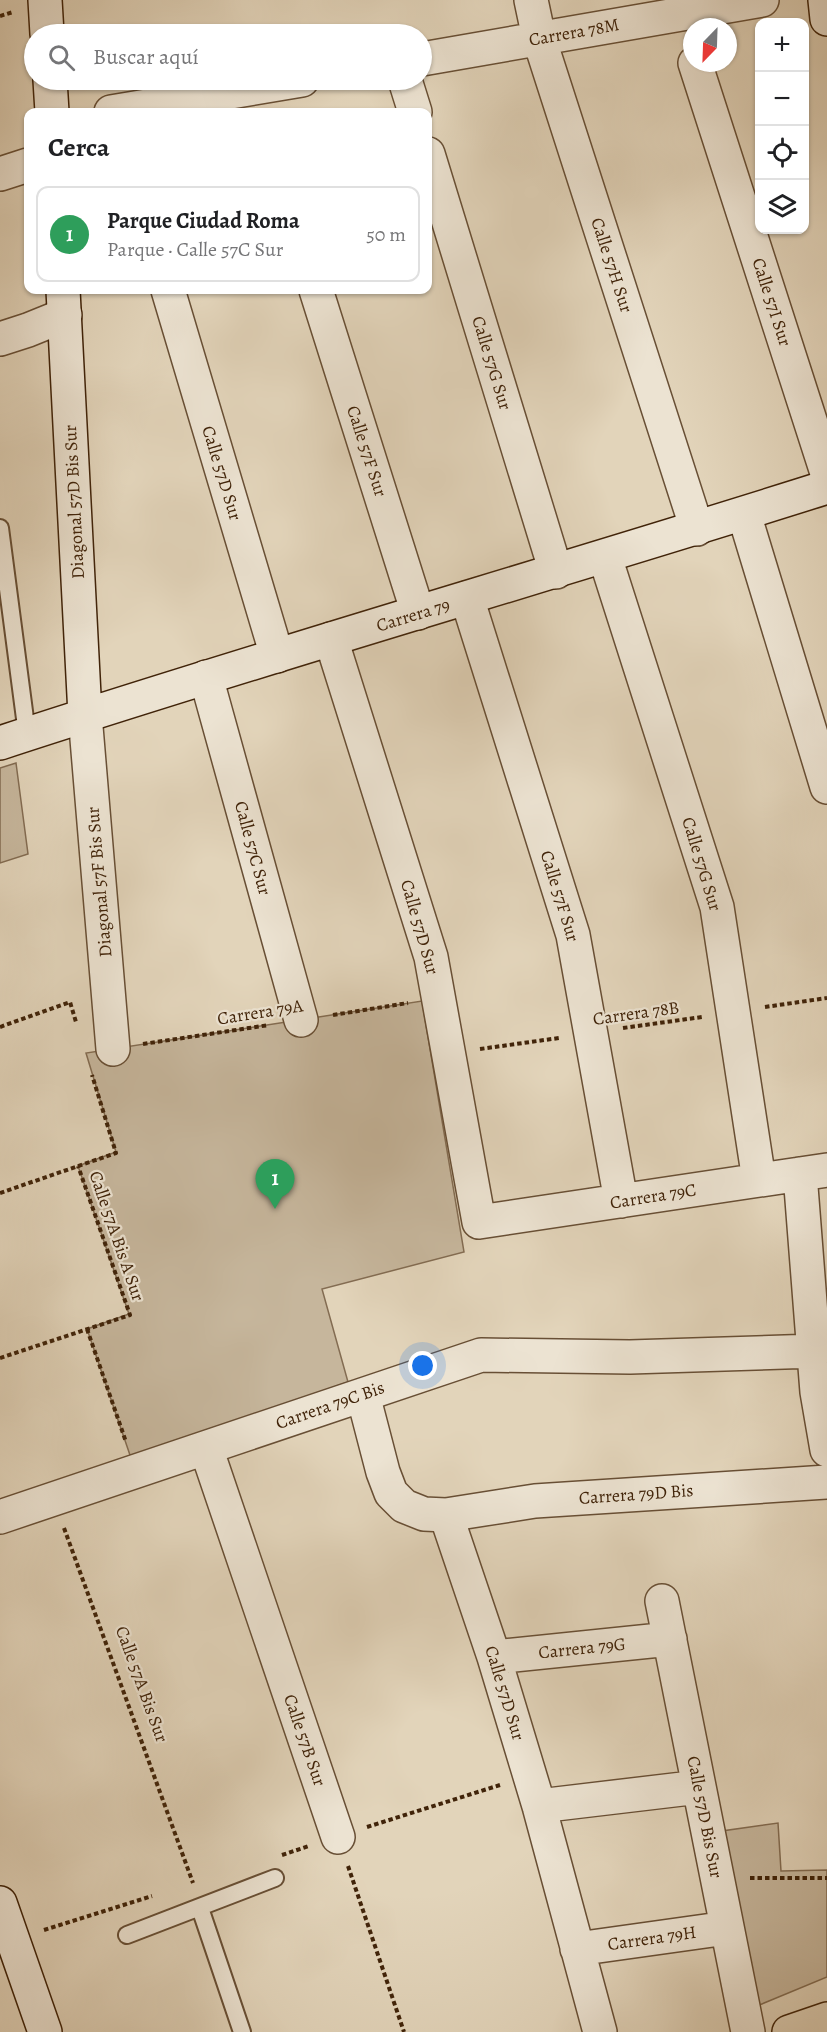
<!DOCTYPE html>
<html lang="es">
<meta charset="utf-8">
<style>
body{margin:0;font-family:Alegreya,serif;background:#f6f6f6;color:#202124}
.controls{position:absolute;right:18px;top:18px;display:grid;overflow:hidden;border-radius:12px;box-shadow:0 2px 4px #0004}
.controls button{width:54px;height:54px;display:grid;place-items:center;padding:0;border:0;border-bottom:2px solid #e0e0e0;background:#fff;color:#202124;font:30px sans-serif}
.compass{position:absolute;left:683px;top:18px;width:54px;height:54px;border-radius:50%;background:#fff;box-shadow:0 2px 4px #0004;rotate:203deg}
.you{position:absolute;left:423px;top:1366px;width:21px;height:21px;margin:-15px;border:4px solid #fff;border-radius:50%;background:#1a73e8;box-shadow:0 0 0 9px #1a73e833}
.badge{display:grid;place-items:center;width:39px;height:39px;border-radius:50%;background:#ea580c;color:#fff;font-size:20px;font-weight:700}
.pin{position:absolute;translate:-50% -50px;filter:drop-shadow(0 2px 3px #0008)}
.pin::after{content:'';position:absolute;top:32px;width:21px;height:18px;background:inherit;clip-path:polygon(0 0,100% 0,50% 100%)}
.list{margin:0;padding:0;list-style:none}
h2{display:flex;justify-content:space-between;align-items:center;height:78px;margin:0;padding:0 24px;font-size:26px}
h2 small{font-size:20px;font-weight:400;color:#757577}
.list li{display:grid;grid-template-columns:39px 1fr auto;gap:18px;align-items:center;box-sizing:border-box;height:96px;margin:0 12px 12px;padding:0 12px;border:2px solid #e0e0e0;border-radius:12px}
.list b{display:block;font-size:22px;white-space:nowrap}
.list p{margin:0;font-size:20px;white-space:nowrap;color:#757577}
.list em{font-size:20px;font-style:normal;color:#757577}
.icon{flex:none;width:33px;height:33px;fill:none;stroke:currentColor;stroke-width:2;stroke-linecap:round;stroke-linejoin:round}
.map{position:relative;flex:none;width:827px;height:2032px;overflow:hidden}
.search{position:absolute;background:#fff;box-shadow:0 2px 4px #0004;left:24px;top:24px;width:408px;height:66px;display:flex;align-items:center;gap:15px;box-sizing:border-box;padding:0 21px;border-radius:33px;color:#757577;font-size:22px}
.panel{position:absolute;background:#fff;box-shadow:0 2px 4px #0004;left:24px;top:108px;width:408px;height:186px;border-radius:12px}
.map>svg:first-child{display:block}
</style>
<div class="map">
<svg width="827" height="2032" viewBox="0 0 827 2032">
<rect width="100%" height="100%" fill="#e2d4ba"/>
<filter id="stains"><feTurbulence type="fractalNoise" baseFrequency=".00333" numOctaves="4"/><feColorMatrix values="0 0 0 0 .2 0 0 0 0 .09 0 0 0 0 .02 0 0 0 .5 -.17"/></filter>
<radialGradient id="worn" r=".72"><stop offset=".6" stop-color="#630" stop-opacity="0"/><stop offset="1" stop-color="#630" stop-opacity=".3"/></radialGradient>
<path fill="#c6b69c" stroke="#836c52" stroke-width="1.5" d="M16,763L28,854L0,863V768Z
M422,1001L464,1252L322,1289L348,1382L131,1458L87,1329L129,1314L78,1166L116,1152L86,1053Z
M778,1823L781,1871L827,1870V1977L757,2006L722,1831Z"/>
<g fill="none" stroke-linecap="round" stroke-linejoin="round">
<defs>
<path id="lane" d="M0,528L27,734
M200,1908L242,2032
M127,1935L275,1878"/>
<path id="street" d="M531,0L539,38L697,529
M422,59L762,0
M695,63L827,473
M405,80L415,112
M111,112L302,80
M428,154L556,572
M0,174L28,165
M168,290L277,656
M316,290L418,613
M0,339L28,330L65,315
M744,514L827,787
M605,557L717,907L759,1180
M467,598L573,935L621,1201
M331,639L431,957L479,1222L827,1170
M206,677L301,1020
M85,715L113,1049
M800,1174L817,1392L827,1450
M363,1395L383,1472L391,1493L404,1506L424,1514L446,1515L494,1657L539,1806L600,2032
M206,1448L338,1837
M446,1515L535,1501L827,1482
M0,1517L481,1355L630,1357L815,1351
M662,1601L748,2032
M494,1657L670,1639
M539,1806L699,1787
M577,1949L727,1928"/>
<path id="secondary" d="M45,0L47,34
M825,0L827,19
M50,80L52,112
M63,290L85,715
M0,743C274,653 552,574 827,487
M0,1903L45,2032"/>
<path id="primary" d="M789,2032L827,2019"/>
</defs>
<use href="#lane" stroke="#684f35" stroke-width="20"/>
<use href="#street" stroke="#684f35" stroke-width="36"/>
<use href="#secondary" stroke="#402309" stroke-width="36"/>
<use href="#primary" stroke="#402309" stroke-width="36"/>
<path stroke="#402309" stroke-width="4" stroke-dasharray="4.5 3" stroke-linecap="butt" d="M0,16L13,12
M765,1007L827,998
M333,1015L408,1003
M0,1027L70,1002L76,1022
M623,1028L702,1017
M143,1044L269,1025
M480,1049L559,1038
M0,1193L116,1153L92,1075
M87,1329L126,1442
M0,1358L130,1315L78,1166
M64,1528L193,1883
M367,1827L500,1785
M282,1855L309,1846
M348,1866L404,2032
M750,1878H827
M44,1930L152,1896"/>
<use href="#lane" stroke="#ece3d2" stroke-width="16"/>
<use href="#street" stroke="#ece3d2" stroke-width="33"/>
<use href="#secondary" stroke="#ece3d2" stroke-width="33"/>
<use href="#primary" stroke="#e2d4ba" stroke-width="33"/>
</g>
<g text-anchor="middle" stroke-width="4.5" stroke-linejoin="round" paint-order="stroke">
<g font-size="18" fill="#402309" stroke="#ece3d2">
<text transform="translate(574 32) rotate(-10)" y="6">Carrera 78M</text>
<text transform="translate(612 265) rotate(72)" y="6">Calle 57H Sur</text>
<text transform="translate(772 302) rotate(72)" y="6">Calle 57I Sur</text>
<text transform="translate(492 363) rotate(73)" y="6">Calle 57G Sur</text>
<text transform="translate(367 451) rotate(72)" y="6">Calle 57F Sur</text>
<text transform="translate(222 473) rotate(73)" y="6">Calle 57D Sur</text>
<text transform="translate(74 502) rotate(-93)" y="6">Diagonal 57D Bis Sur</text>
<text transform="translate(413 615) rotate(-17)" y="6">Carrera 79</text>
<text transform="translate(253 848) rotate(75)" y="6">Calle 57C Sur</text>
<text transform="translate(702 864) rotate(73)" y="6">Calle 57G Sur</text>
<text transform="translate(99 882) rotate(-95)" y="6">Diagonal 57F Bis Sur</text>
<text transform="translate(560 896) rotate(73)" y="6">Calle 57F Sur</text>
<text transform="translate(420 927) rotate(74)" y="6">Calle 57D Sur</text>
<text transform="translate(260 1012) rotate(-9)" y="6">Carrera 79A</text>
<text transform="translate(636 1013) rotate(-8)" y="6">Carrera 78B</text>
<text transform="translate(653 1196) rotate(-9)" y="6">Carrera 79C</text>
<text transform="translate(117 1236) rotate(71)" y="6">Calle 57A Bis A Sur</text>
<text transform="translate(330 1405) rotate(-19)" y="6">Carrera 79C Bis</text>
<text transform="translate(636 1494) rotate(-4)" y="6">Carrera 79D Bis</text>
<text transform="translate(582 1648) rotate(-6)" y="6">Carrera 79G</text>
<text transform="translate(142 1684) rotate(70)" y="6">Calle 57A Bis Sur</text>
<text transform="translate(505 1693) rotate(73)" y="6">Calle 57D Sur</text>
<text transform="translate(305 1740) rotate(71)" y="6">Calle 57B Sur</text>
<text transform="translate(705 1817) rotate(79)" y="6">Calle 57D Bis Sur</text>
<text transform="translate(652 1938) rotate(-8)" y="6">Carrera 79H</text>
</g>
</g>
<rect width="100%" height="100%" filter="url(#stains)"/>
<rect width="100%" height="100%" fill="url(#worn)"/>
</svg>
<div class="controls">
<button>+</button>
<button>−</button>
<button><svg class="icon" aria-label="locate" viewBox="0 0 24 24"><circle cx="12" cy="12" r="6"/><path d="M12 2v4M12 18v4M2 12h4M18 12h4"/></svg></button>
<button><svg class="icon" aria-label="layers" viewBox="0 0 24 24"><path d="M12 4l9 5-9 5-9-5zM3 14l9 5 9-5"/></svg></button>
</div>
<svg class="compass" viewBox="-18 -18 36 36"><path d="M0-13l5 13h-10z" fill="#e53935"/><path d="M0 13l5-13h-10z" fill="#757577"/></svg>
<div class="you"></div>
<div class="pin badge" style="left:275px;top:1209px;background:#2e9e5b">1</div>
<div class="search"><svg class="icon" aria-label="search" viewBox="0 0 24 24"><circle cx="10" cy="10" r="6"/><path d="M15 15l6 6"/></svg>Buscar aquí</div>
<section class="panel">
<h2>Cerca<small></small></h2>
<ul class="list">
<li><span class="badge" style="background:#2e9e5b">1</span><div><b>Parque Ciudad Roma</b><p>Parque · Calle 57C Sur</p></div><em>50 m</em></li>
</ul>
</section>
</div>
